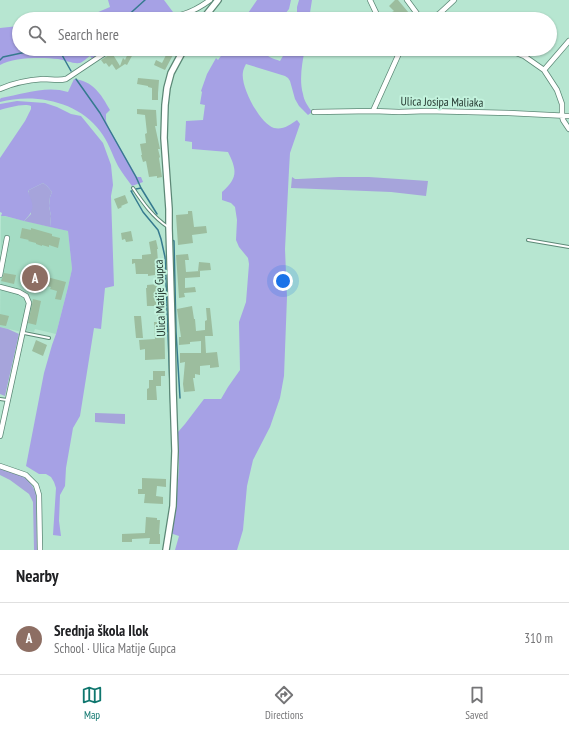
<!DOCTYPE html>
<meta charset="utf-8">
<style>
body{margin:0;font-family:"PT Sans Narrow",sans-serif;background:#f2f2f2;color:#202124}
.you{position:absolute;left:283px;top:281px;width:14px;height:14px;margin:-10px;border:3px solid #fff;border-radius:50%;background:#1a73e8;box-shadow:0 0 0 6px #1a73e833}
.badge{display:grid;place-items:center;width:26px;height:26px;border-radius:50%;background:#0f766e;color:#fff;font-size:13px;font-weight:700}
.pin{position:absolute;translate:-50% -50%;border:2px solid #fff;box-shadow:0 1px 4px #0006}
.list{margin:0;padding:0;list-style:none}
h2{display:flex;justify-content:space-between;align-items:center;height:52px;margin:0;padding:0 16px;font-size:17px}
h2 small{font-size:13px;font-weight:400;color:#757577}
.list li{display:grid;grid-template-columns:26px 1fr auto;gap:12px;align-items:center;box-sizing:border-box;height:72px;padding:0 16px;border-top:1px solid #e0e0e0}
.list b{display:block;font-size:15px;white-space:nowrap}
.list p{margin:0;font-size:13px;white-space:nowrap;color:#757577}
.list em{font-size:13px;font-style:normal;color:#757577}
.icon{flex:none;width:22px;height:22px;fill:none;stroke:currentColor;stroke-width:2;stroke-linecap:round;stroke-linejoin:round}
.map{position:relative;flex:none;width:569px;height:550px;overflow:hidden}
.search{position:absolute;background:#fff;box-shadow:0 1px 3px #0004;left:12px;right:12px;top:12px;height:44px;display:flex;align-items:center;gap:10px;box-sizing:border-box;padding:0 14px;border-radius:22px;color:#757577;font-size:15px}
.sheet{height:124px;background:#fff}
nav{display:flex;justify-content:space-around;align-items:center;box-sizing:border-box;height:56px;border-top:1px solid #e0e0e0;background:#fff;font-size:11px;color:#757577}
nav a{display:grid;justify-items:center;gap:2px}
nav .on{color:#0f766e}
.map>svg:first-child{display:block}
</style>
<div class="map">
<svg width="569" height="550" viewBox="0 0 569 550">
<rect width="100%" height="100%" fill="#b7e6d1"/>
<path fill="#a4dcc4" d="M1,216H4L68,231L72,269L68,287L56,334L35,329L34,332L23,330L22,332L0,327Z"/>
<path fill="#a6a4db" d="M292,177L295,179H298L339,177H369L428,181L426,196L391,192L291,188Z
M43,183L47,186L52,192L50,197L49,206L51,216L50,227L24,221L31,214L29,197L28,193L29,190Z
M0,327L8,329L19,334L5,396L0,394Z
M95,413L125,414V424L95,422Z
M0,468C17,474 28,474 36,493L37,550H34L33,502L29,494L10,480L0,475Z"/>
<path fill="#a6a1e5" d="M108,0H164L173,12C152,23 123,19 100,19L96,13L110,7Z
M257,0H291L289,9L281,19H244Z
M299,0H312L309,19H297V7Z
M19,26V49H108L93,60L90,56C87,58 83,62 80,63C73,64 65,60 58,59C43,57 13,57 0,65V28Z
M226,49H264C266,58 273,58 280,61L287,49H305C302,63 299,80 303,94C304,101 308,106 312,112L308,115L299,106L295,99L290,81L288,78L285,76L246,64C245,66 243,70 243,72C240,86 260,124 274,128C283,130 290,125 297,120L300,124L290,153L289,170L285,249L287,297L284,376L280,398L270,427L253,460L247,486L243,530L237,550H175L179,536L170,533C174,511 178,489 179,467C179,455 178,443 178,432L185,424L204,399H221L228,387L240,370L239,322L246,302L249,264L248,258L239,247L236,240L237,220L235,207L231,203L222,200V192C238,178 237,170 228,152L192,149V142L185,141L186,121L203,120L205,105L200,104L202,92L201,91L207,74L216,58L218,60Z
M74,79C93,81 101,94 110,110L106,114V121L109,128L137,177H141L143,182L132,186C127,179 122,173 118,166C112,154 108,141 100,131C78,101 34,93 0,102V99L1,98C23,94 47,85 68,92Z
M17,101L45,103L57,107L71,114L81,116L103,143L111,165L113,185L111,196L114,286L105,288L101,329L94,328L80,416L73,428L66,468L65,486L60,495L59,521L61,536L53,535L56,488L54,482L51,477L46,474H39L26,466L44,373L52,345L56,334L68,287L72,269L68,231L50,227L51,216L49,206L50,197L52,192L47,186L43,183L29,190L28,192C34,206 35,210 24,221L5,216H1L2,213L0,212V158L25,121L31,109V106C24,103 7,108 0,110V104Z"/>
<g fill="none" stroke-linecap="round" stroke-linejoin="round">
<path stroke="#367a8f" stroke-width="1.5" d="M124,19L145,0
M60,49L62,55L71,71
M0,60L3,57L40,49
M76,79L100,113L136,177L141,188L157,214
M136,189L141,188
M132,191H131L143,212L158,230L161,239L165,257L171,411
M172,240L174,241L176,332L180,398"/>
</g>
<path fill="#9cbd9e" d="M395,0H398L414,19H403L399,13L396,16L392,12L394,11L389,6Z
M130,49H140L136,56L133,54L127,65L125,64L116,70L112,64L109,67L106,63L104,64L101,60L112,53L120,66L123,58L125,60Z
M168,51L174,53L165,70L154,65L156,60L162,63Z
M138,78L159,80L158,93V100H152V88L148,87V86L137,84Z
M137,109L156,110L157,126H155L160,149H158L160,157L159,158L162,177L157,178V176L149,177L146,161L143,162L141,155H142L140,144L146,143L145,134L147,133L145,115L137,114Z
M125,195L128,203L121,206L122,207L118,209L114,199Z
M188,211H192L194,227L206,226L207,233L192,235L193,243L178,245L176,215L188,214Z
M22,228L31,230V228L52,234V236L60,238L58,248L49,245V247L42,245V246L36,244V243L28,241L29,240L20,238Z
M131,231L133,241L126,242L125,239L122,240L121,233Z
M156,240L158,249H157L158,261H159L160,276H162L163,284H156L155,275L148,276V274H136L135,263L132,264V259H142V255L151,254L149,242Z
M188,254L189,260H185L186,272L200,271V277L185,278V288L195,287L196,292L184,293L185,297L179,298L176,255Z
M199,262L210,263L211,270L198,271Z
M4,273L16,275L14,284L1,281Z
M47,277L66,282L61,300L55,299L57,291L50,289L51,287L45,286Z
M157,284L158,306H147L146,288H147V285Z
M33,299L41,301L36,325L28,323Z
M192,306L194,319H195L196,331L205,330V321L207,320L206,308H210L213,336H205L206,353L217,352L219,367L210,368V365L200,366V375L195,374V378H193L195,391L184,392L183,384L185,362L180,363V353H201V341L190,342V344L179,345V337H181L177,309Z
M157,308H164L165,359L145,360V349L140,350L139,340L155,339L154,322H157Z
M0,314L9,316L6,326L0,325Z
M134,316H141L143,338H136Z
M36,340L47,345L43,356L32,351Z
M153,371H165V376H161V386H156L157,400H147V389L149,388V380H153Z
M142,478L166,479V487L157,486L156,496L163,497V504L144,503L145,494H138V489H142Z
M146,517L157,518V520H160L159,534H160V544H149L150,538L132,539V542H122V534L145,533Z"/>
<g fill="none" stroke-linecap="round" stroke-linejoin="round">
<defs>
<path id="service" d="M133,188C143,203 153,217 168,227
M528,240L569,247
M24,333L49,338
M0,399L7,400"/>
<path id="minor" d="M370,0L379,19
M407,0L421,19
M165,19C171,17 178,16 184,14C193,11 202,6 210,0
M429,19L439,14L454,0
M506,49L524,56L544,70L557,90L562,104V116L563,120L569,129
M544,70L569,41
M0,89C13,83 29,80 43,79C51,79 58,81 66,79L111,49
M373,111L401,49
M314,112L373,111L399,112L427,111L509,113L569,116
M0,275L7,238
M0,287L19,292L26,296L29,303L0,436
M0,466L26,475L36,485L39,495L40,550"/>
<path id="tertiary" d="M203,19L218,0
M166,550L173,506L175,451L173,390L172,329L169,228V209L164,138L165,105L167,88L171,73L184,49"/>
</defs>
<use href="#service" stroke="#5c8876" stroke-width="4"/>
<use href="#minor" stroke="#5c8876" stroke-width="6"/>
<use href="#tertiary" stroke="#5c8876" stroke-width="8"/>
<use href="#service" stroke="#fff" stroke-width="2"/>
<use href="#minor" stroke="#fff" stroke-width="4.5"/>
<use href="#tertiary" stroke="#fff" stroke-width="5.5"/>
</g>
<g text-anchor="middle" stroke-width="4" stroke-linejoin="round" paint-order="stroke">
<g font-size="12" fill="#1e3129" stroke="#c4f3de">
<text transform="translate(442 102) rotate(1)" y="4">Ulica Josipa Maliaka</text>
<text transform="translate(160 298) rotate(-92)" y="4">Ulica Matije Gupca</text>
</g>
</g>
</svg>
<div class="you"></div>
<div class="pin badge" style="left:35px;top:278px;background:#8d6e63">A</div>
<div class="search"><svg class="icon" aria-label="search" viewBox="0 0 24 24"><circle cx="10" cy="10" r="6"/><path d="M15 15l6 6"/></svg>Search here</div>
</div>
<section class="sheet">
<h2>Nearby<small></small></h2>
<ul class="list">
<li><span class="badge" style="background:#8d6e63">A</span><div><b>Srednja škola Ilok</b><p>School · Ulica Matije Gupca</p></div><em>310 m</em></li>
</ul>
</section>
<nav>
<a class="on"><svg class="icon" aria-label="map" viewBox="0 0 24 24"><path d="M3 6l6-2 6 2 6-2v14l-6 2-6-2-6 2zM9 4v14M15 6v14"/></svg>Map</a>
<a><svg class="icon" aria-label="directions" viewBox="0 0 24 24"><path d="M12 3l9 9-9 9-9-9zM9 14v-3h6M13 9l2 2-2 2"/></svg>Directions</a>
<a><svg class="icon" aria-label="saved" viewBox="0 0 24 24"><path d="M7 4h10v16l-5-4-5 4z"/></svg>Saved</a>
</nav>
